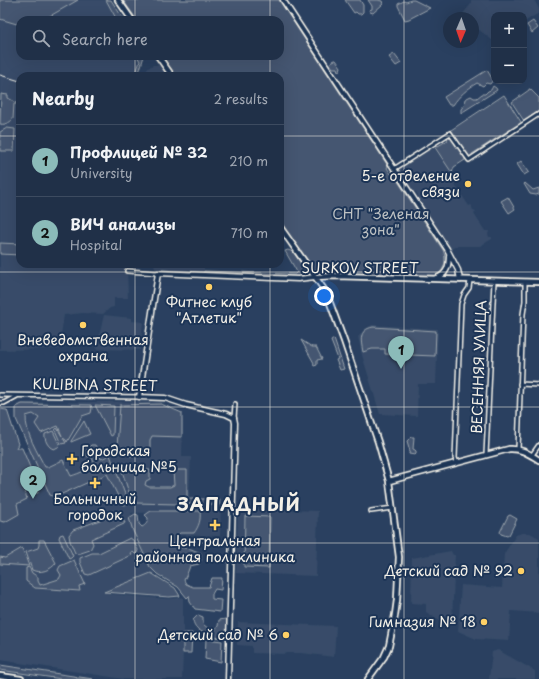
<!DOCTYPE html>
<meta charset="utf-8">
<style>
body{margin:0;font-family:"Playpen Sans",sans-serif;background:#28384f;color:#f1f3f6}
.controls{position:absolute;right:12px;top:12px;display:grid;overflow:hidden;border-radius:8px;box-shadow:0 4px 16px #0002}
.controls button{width:36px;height:36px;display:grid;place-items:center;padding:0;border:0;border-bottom:1px solid #3d4b60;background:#203048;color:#f1f3f6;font:20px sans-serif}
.compass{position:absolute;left:443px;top:12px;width:36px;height:36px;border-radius:50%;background:#203048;box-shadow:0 4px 16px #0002;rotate:182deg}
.you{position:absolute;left:324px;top:296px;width:14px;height:14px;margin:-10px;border:3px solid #fff;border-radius:50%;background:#1a73e8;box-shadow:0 0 0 6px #1a73e833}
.badge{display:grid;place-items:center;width:26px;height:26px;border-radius:50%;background:#8bbbb9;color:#111;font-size:13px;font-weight:700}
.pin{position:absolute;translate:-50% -33px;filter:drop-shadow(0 1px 2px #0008)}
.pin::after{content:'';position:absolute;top:21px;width:14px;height:12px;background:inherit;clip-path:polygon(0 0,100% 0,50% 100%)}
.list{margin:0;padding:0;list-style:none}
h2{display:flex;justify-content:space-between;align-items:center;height:52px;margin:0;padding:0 16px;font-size:17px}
h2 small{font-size:13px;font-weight:400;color:#a2a9b4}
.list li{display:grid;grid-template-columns:26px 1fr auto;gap:12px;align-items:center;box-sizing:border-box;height:72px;padding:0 16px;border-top:1px solid #3d4b60}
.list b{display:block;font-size:15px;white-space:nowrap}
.list p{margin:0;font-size:13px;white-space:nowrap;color:#a2a9b4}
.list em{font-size:13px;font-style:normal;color:#a2a9b4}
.icon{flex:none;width:22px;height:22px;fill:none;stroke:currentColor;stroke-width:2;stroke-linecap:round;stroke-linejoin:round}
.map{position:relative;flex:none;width:539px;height:679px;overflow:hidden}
.search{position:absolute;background:#203048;box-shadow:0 4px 16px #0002;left:16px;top:16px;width:268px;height:44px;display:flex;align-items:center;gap:10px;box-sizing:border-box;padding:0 14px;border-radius:12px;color:#a2a9b4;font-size:15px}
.panel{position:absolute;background:#203048;box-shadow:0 4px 16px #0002;left:16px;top:72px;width:268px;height:196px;border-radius:12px}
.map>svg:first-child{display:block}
</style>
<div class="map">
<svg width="539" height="679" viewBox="0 0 539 679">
<rect width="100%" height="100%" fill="#2a4060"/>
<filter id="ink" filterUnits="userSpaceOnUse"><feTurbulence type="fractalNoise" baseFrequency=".025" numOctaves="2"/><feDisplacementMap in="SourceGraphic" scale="8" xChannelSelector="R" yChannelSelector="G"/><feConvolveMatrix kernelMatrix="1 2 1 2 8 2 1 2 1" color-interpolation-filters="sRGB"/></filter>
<g filter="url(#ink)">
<path fill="#374c69" d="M78,0H106L117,20H43Z
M471,0H534L539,9V13L524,22V15H494V39L492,40L473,25V18H464L461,16L471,4Z
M0,19L20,25V56H137L140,61L135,76H20V244L0,243Z
M153,65H157L161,66L169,76H143L148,68Z
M431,148L432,149L434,148L452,173V178L454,181L457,182L455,185L469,206L471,205L472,206V208L473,210L476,211L474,214L485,231H489L488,234L489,237H492V239L480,246H456L450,250L418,199V195L416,192L413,191L399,171L400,168L404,165H406L429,150V149Z
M0,254L20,255V264H127L128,298H114V307L110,308L103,314L83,313L64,315L59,349L0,350Z
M154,264H207L204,265V273L159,271L155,269Z
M104,315L132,318V321L143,322L140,350L96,349Z
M372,325L438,329L436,384H418L417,416L380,414L362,355L358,337L365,329Z
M160,401L177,413V417L183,420L182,457H191L189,503H221L220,536L179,535L178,512L131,513L155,574L110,594L169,599L183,597V653L182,679H124L0,660V463L31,449L15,413V407L20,403Z
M238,508L318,511L316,576L236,573Z
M522,533H530L539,538V613L511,611L509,641L476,639L458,631L461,585L502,588L504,554L516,535Z
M451,551L453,555H455L452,621L438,620L426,612V604L411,603L412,558Z
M238,622L336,626L334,657L301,653H287L285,654L252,653V646L237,645Z
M498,650L535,671V679H489L492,652Z"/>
<path fill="#445771" stroke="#9ca4ac" d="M0,0H78L43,20H20V25L0,19Z
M106,0H111L124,20H117Z
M123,0H279L388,166L387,168L395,180H397L443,250C447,260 445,273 433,276L321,272L313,269L280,222V76H176L162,56H280V20H137Z
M345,0H360L363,5V12L361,14H358L356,12L354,13Z
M368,0H378L382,1L383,4L373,13L370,12L369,10L372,9V6Z
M411,0H414L430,8L409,19L405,20L398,6V4L404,1L406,2Z
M533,21L538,28L532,33L527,25Z
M394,54L401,63L396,66L389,57Z
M137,56H144L138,76H135L140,61Z
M335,60H336L341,67L340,70L338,71L337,68H333L330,64L331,62Z
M487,70L493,80L490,84L486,83L483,86L477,83C467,89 459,96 453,105H449L444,97Z
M493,86L496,88L497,90L461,113V109C467,102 463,106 465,99L471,96L474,98H477L482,94H485L488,91L491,90Z
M529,89H530L539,98V111L531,116L530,118L524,121L513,104L512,102L529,90Z
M1,94L8,95V98L19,104H14L13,119C9,123 6,125 0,124Z
M504,95L521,122V124L519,125H517L472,154V156L470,157L468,156L451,130Z
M7,128L15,129L14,151H0V132Z
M448,136L451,137L465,158V160L454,167L452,173L434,146L435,144L438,146L448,140L447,137Z
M521,161L529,172L524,175L517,164Z
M525,183L533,190L539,188V194L536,195L530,194L524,184Z
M508,197L515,209L509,213L501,201Z
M0,243L20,244V255L0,254Z
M288,250L293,252L305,269V273L304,275L300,277L204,273V271L295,274L297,272L285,251Z
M373,327L436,331L435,356L385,354V349H372L363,352C361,341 358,330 373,327Z
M334,339L344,369L340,370L336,360L338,359L331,341Z
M301,340L312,347H316L322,359L317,360V365L314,366L313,364L314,363Z
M22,404L91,405L92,408L91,413L82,416L67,442L66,440L63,438L66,443L61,444L55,430L57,428L62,436L58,426L41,433L35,424L39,418L33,414L26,416C25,433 38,453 45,467H48L63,460L71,476C80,473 89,470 94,462L91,456L88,457L84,452L91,445H95L99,452L101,459L110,455L128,502L127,504L125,505L122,504L107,474L55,497L50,495L16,419V407Z
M161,404L182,413V437L152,436L150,440V456H130L129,450L125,449L121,453L117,447L120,405Z
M95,405L114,406L113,435L111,436Z
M0,409L7,410L18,444L16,448H22L34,477L38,493H35L32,488L25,492L27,499L17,504L19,514L5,522L0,521Z
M84,421L90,434L71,442V441Z
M53,431L60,446L54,449C48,448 44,439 45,434Z
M411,437H414L413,449L415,450L416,451V454L415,455L409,454V453L410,451L407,441Z
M124,468L150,470V479L146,481L145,485L149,487H170L174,485L173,470H187V499H220L219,505L135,503L131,499L122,471Z
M151,511H200C201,520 199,526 194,533H180L176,536L175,546L177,547L191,549L201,553V561L199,564L190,566L187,574L184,580L186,584L193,587H209L212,578H222L221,590L215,589L212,594V599L221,600L220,612L195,609L190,602L189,596L187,598L178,587L157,574L150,567L133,531L129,518L135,514L138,515L139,524L142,527C146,525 148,522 148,518L145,515Z
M510,515L517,519L509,535L507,536L501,534L500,532L508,516Z
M245,516L270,517L269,568L244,567Z
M105,518L119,519L120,521L125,522L124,524L91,539L93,544L90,550L78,554L75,553L70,541L69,535L73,530Z
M63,534L73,556L71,558L69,559L59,538L60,535Z
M130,538L133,540L138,550L137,553L135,554L133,552L131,553L132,555L89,575L85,574L80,562V558L92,553H99Z
M39,540H44L56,563C51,570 40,574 32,570L26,552L38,548L39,545Z
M22,548L29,566L0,564V557L5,558Z
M74,560L85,584L79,586L80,591L35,588L26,581V568L29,567L32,573L38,577V581L40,585L59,579L61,575L58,570L60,566Z
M151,573L175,588L180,596L169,597L104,592Z
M198,615L203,617V624L211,631L213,632L218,626L219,620L226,619L228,621L226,638H222L205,636V633C199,631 194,627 193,620Z
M183,633H192L191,653H183Z
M206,639L222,641L221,662L205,659Z
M0,665L93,679H61L0,670Z"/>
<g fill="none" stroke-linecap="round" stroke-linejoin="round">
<defs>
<path id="minor" d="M394,169L450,133L469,160L539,114
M127,271L158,273
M520,384L539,385
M0,395L139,397
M0,403H4L17,396
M234,418L235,404
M518,449L523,314L525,301V282
M486,455L494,281
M532,455L539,445
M457,463L455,458L461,304L464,295L469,288L470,280
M371,511L393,508"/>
<path id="tertiary" d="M283,0L447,249L458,270L460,280
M436,278C447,275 449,266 449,255
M228,679L235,423L234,418L226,414L186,405L165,398L139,397L158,273L298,279L315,277"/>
<path id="secondary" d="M118,0L132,20
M158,56L172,76
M280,227L323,288L330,303L344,341L378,442L389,481L399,557L397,600L395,615L389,646L384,657L368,679
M315,277L336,276L539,282
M389,481L509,449C521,448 529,454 539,460
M0,676L21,679"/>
</defs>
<use href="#minor" stroke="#f4f1e8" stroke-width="6"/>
<use href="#tertiary" stroke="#f4f1e8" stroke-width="7"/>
<use href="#secondary" stroke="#f4f1e8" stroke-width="8"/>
<use href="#minor" stroke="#1d3557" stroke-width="3"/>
<use href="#tertiary" stroke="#1d3557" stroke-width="4"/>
<use href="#secondary" stroke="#1d3557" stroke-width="4.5"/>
<path stroke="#f4f1e8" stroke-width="1" d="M0,75L20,81"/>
</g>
</g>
<path fill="none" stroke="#f4f1e8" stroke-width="1" stroke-opacity="0.55" d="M135,0V20M270,0V20M404,0V679M135,56V76M270,56V76M0,136H20M280,136H539M135,264V679M270,264V679M0,272H539M0,407H539M0,543H539"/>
<g fill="#ffd166" stroke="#1d3557" stroke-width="1.5">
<circle cx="468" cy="184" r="4"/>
<circle cx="209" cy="287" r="4"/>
<circle cx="83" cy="325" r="4"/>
<path d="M70 453h4v4h4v4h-4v4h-4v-4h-4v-4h4z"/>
<path d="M93 477h4v4h4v4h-4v4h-4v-4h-4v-4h4z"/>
<path d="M213 519h4v4h4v4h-4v4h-4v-4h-4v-4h4z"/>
<circle cx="521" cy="571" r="4"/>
<circle cx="484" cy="622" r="4"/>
<circle cx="286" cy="635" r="4"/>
</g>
<g text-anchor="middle" stroke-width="4" stroke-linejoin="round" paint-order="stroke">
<g font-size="14" fill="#f4f1e8" stroke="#1d3557" text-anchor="end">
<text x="460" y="181">5-е отделение<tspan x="460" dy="16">связи</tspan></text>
<text x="209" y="307" text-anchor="middle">Фитнес клуб<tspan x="209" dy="16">"Атлетик"</tspan></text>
<text x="83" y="345" text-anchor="middle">Вневедомственная<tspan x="83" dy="16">охрана</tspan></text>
<text x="81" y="456" text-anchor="start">Городская<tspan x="81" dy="16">больница №5</tspan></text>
<text x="95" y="504" text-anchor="middle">Больничный<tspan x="95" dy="16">городок</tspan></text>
<text x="215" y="546" text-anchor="middle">Центральная<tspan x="215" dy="16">районная поликлиника</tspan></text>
<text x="513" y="576">Детский сад № 92</text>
<text x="476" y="627">Гимназия № 18</text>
<text x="278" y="640">Детский сад № 6</text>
</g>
<g font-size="14" fill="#bfc3c4" stroke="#1d3557">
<text x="381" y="219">СНТ "Зеленая<tspan x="381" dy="16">зона"</tspan></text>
</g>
<g font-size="14" fill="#f4f1e8" stroke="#1d3557">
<text x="360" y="273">SURKOV STREET</text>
<text transform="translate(479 367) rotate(-88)" y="5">ВЕСЕННЯЯ УЛИЦА</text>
<text transform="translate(95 385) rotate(1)" y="5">KULIBINA STREET</text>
</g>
<g font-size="18" font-weight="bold" letter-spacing="1" fill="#f4f1e8" stroke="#1d3557">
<text x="239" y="511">ЗАПАДНЫЙ</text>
</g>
</g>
</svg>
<div class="controls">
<button>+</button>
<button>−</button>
</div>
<svg class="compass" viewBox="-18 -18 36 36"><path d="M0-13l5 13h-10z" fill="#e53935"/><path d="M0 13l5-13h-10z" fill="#a2a9b4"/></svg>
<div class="you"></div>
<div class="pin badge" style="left:401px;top:369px">1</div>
<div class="pin badge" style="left:33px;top:499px">2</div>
<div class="search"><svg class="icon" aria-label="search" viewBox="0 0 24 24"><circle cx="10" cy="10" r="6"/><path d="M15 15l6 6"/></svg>Search here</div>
<section class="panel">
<h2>Nearby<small>2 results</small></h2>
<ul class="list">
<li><span class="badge">1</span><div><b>Профлицей № 32</b><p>University</p></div><em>210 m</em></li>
<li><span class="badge">2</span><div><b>ВИЧ анализы</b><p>Hospital</p></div><em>710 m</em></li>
</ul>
</section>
</div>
